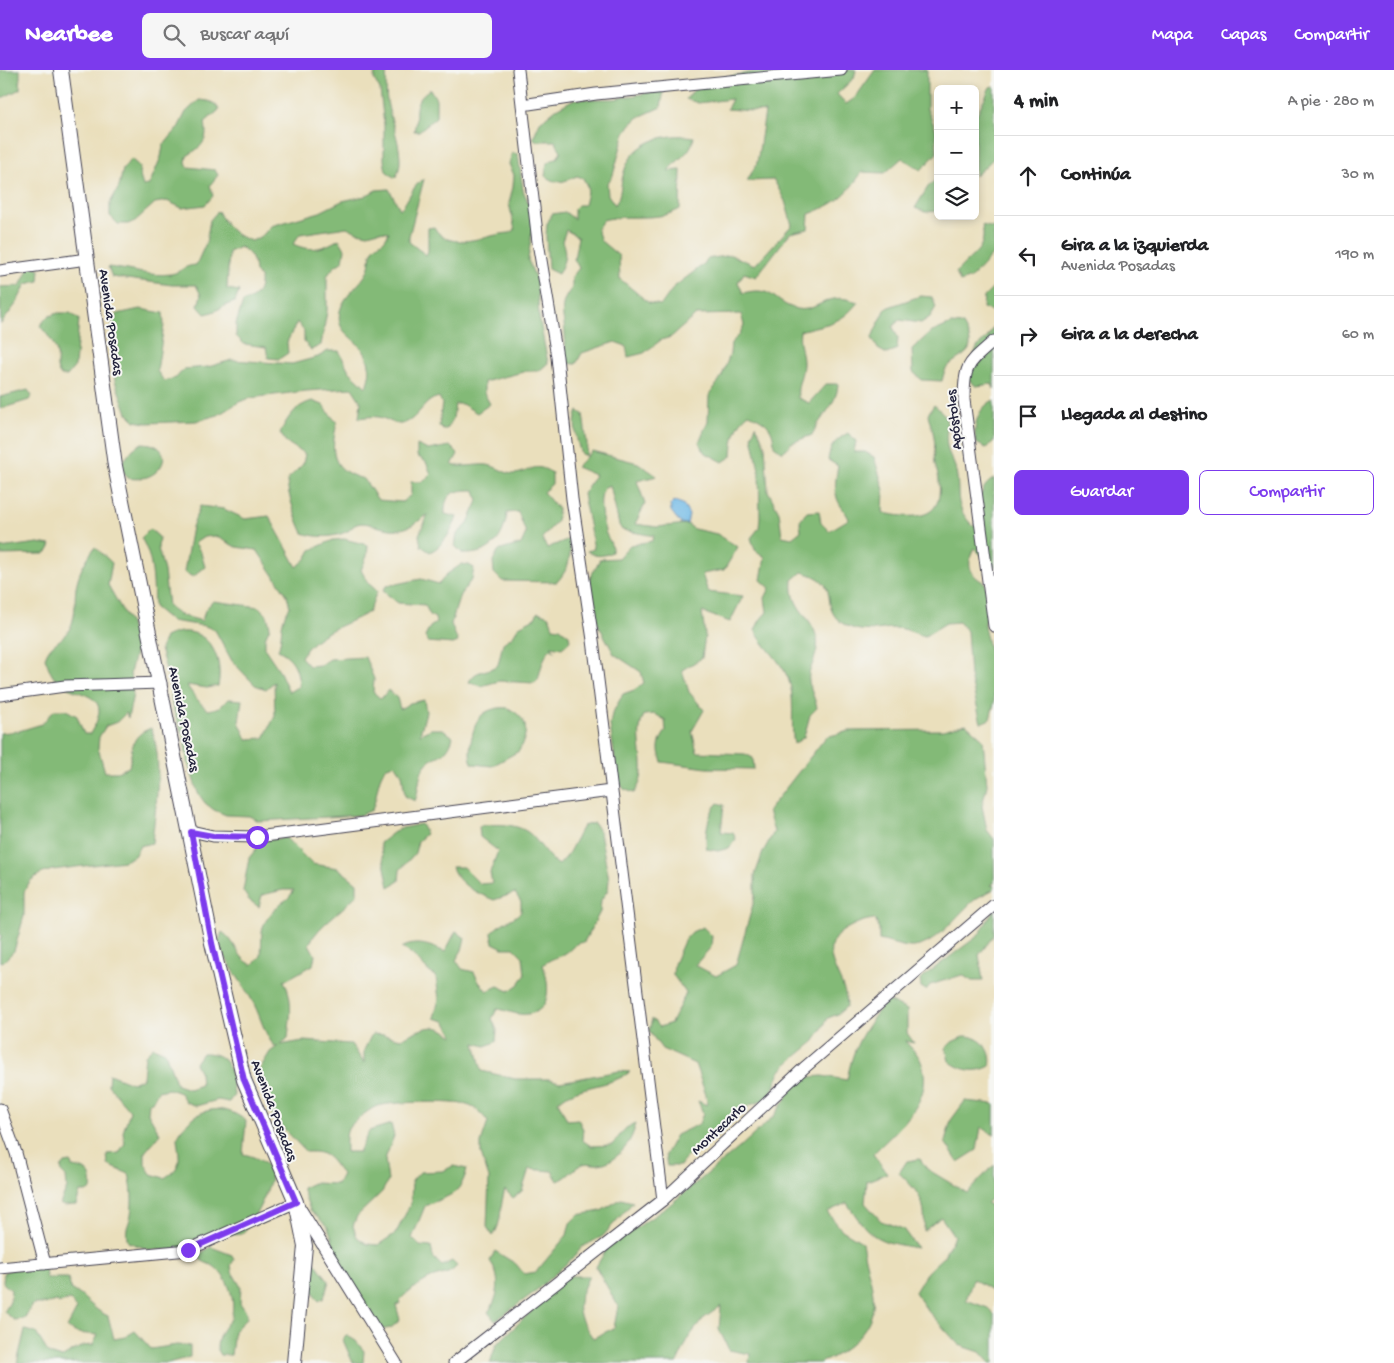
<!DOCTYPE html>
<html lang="es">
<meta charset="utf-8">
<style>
body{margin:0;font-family:"Gochi Hand",sans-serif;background:#f6f6f6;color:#202124}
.controls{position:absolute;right:15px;top:15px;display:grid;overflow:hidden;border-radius:8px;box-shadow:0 2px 8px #0003}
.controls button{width:45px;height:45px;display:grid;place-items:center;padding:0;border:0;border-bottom:1px solid #e0e0e0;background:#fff;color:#202124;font:25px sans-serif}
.stop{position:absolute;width:15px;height:15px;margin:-11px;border:4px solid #7c3aed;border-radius:50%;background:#fff}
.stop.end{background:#7c3aed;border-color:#fff;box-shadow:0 1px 5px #0008}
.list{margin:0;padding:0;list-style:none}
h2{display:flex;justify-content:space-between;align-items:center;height:65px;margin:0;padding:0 20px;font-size:21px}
h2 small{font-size:16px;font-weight:400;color:#757577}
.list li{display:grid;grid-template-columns:32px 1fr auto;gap:15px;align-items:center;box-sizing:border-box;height:80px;padding:0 20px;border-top:1px solid #e0e0e0}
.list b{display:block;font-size:19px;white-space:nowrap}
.list p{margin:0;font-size:16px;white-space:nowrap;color:#757577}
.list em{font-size:16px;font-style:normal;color:#757577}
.actions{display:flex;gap:10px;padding:15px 20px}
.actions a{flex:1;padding:11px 0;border:1px solid #7c3aed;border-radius:8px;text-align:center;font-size:18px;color:#7c3aed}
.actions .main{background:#7c3aed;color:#fff}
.icon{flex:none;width:28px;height:28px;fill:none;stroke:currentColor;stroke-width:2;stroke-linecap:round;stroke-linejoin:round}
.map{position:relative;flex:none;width:994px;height:1293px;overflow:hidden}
header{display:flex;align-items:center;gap:30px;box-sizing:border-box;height:70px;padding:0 25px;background:#7c3aed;color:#fff}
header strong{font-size:24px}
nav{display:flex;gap:28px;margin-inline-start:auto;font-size:18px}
.search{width:350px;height:45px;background:#f6f6f6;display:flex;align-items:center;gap:12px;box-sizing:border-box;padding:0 18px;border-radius:8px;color:#757577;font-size:19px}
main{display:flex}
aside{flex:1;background:#fff}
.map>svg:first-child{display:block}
</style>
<header>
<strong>Nearbee</strong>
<div class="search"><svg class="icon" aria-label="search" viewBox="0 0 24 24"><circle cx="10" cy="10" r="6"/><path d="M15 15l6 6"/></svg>Buscar aquí</div>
<nav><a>Mapa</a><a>Capas</a><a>Compartir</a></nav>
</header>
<main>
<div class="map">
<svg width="994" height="1293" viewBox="0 0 994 1293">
<rect width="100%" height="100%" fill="#f6f6f2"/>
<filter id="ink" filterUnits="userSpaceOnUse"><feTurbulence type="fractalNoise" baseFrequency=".02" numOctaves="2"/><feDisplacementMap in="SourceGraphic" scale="10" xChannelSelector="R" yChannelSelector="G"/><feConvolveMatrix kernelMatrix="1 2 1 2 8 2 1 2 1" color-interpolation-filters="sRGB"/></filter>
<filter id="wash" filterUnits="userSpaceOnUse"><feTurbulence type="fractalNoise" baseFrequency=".0096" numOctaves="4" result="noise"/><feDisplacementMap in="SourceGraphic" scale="20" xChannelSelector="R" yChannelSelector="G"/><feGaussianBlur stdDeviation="1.12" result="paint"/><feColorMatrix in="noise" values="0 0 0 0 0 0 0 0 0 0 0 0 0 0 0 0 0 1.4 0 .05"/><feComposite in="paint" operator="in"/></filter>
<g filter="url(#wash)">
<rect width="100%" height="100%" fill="#eadfbc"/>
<path fill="#83ba77" stroke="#526e59" d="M0,0H20V19L0,29Z
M375,0H386C387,12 385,24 388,36C392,56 408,90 395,108L386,101L384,90V55L380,20L374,9Z
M763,0H856L854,8L837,24L846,34L855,28L875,0H927V39L936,60L937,83L921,100L902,88L885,103L862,102C846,126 836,134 809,144L808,159L790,163L756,207L744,203L738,212L743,223C775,215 772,233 797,239C812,242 821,231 834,229C843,227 850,230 858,232C840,256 825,253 800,261C798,273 803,281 803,293C803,306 796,314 798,328L809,333L826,314H838C837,336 820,346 812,365L791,373L783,382L774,376C774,358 766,351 749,344C735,354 733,369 732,386L723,392L704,382L699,372L708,351L709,326L722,306L730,284L731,273L739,265L744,255L741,244L696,245L671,267L661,270L644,283L628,287L626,276L615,272L582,283L576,294L565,293C565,284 566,274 565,264C564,244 557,236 572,218V207L579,198L574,189L578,167L566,160L562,171C567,184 565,191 558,204L548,199L546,166L547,154L552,144L565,142L574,149V139L578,135H584L588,118L583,108L577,106C564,111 558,116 545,106L547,93L558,87L561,81L555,71H537L533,68L540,52L556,39L574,29H614L664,20L661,37L639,47L630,55L624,65L613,105L607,114L608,125L615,135C622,124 620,114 624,102C633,71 666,62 694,67C691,84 678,88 668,101L681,100L680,139C655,153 629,143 603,150L597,159L601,171L619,186L620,209L649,233L661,235L674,217L704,194L707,189L731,185L755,195L792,155L785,131L774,110L747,111L757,93L765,42L727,39L732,29L698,33L686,29L701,12Z
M994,16V88L975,106V48L990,17Z
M430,19L436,29V47L419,61H414C419,43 409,33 430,19Z
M199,30C208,31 215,31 219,40L205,52C208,71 204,75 187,86L186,92L188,97L215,100L218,105L210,115L213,126L205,135L182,138L167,131L155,133L135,151L128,154H118L110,146V133L119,117L123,99L131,89L140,97L139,103L143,116L149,115L161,87L163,76L178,58L186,42Z
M512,83L518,84L523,120L534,146L528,190L537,212L539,247L548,293L539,301H527L484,312V323L490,334L477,343L462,334H455L453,348L448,358L443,360L439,356L442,333L439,327C423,330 420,347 405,353C397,357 388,349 379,347C372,346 366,347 359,348L361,332L352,318L306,321L250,328L239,332L218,345L196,351L147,353L135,351L127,343L115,311L112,265V254L117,244L140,239L163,243L164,255L157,301L164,311L176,308L184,299L208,297L232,290L292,294L318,287L328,281H339L349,301L366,317C368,311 371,302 369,295C364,266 334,268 340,241C344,224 362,215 368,200C371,193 369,185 374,178C381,170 383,175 389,162L379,161L368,164L357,162L347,157L300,164L293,174C310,182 323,179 339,169L345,179L343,191L334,197L327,206V241L321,275L311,280L304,272V261L297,252L287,272L288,283L279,289L268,288L266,277L244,274L236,266V254L243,232C257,227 261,221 260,207L255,202C254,189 251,183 240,177L229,182L227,219L239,221L235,232C223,235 217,242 205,244L198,236L201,225L196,215H172L112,207L108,197C128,199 151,207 171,204C182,202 182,196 196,195L206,173L210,150L218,141C225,156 236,167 252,171L263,165L271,156L320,142L342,131L365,126L376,120L389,119L400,139C410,130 411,116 424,109L409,166V172L426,185L428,181V158L434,157C449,184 486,164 510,163L515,160L509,133L513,117L514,105L509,94Z
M938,107V141L925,142L915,138L928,117Z
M982,155L994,158V183L971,208L960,212L956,203C970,184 988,182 982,155Z
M30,195L40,199L39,211L26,214L16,234L1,254L0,217L20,216Z
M994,217V242L983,238L984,227Z
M920,226L932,227L936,237L930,247L921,253L899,250L893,257L898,268L897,279L887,284L878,279L872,268C875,257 882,249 886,238Z
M58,243H70L79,249L75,296L67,306H61C53,296 60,290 56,280C52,270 47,264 40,256L47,247Z
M951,254L963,255C982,287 958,283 946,299C944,302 943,307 942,311L922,310L913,302L912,279L930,263Z
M994,256V319L992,314L976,316L964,306L978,276L987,268Z
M28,320L32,326L29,330L0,339V327Z
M994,330V371L986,378L976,373C973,356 977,338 994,330Z
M312,331L323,335L337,353C330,382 331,401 364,409L378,430L402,432L411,425V412H423L431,404L426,392L417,386V375L428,380L450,376L458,384L452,395C464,398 475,394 487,395C496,396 504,403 512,404C531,404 532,390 552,403V414L543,422L558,439L557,451L542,468L547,478L569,469C572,486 569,499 557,512L502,511L494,503L493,491L498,481L521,474L526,463L518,442L507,443C504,470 490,485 463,484L455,476L457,464L467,455L478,431L475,420C455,420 444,422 445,444L457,447C452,461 443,476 430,482L421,476L419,465L428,444C409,459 401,463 376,456C370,454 363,452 357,454C353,455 351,459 348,461C334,468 317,468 303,463C297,451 287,423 287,410L303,394L305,384L286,372L280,363C288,347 295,336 312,331Z
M934,335C954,350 944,355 947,376C948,384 953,390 955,397C962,423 951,435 974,457C980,441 977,416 994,409V497L974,478C966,494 969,505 985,513L990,534L984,556L994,601V633L990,649L981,653L970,606L967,561L959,552L946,553L925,566C917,565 910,560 903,559C883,555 865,568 842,553C817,535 845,513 802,502L793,510C790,542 813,544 817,570C819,581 812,593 809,604C807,614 815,627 817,638L810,645L804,667L794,674C790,653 796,628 788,608C780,589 764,578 755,560L760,550L767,542L765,528L770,518L761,510L765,487L755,480L751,468L759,458L760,447L759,400L752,366L756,355L765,376L768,421L779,442L782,466L792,468L801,461L800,450L807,442L819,441L821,453L829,461L849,449C846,442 839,435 837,428C834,418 836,406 838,396L828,390C830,375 836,370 848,363L856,371L854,382H865L874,387L884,420L883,443C910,448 944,453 939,412C939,406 936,400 935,394C933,385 936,375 934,367C933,359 929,352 928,344Z
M578,341L583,344L587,374L586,386L581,384C577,372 572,353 578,341Z
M142,373C180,374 163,415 128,408L123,401L122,393L133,379Z
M592,381L638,393L657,406L637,411L645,434L635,454L657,457L687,454L694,459L717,464L738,477L724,500L702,504L708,522L743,526L730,552L702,542L705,565L702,588L682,600L689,622L704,640L692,661L697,682L745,684L753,688L754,699L707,698L662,692C657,679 658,672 666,661L665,650L655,644L644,645C631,671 653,699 634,723L624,719L618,710L610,655L612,644L623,624L634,620L644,613L641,602L614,584L598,554L589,510L600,489L618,488L630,475L652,471L654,466L622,460L619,455L610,415L605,417C597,428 602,451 606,464C609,470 613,476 612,482C602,487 595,487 587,481L594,479L583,424L595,405L576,397Z
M200,436L224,439L245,449L269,446L297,497L306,489L311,480L333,470L344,469L368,475L367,486L361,500L368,513L377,521L369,542C345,556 316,561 301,587L309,596L320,595L330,589L365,587L374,609L373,622L381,629L388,620L397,628L400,639L410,633L424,630L426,642L420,664L431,659H443L453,667C446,691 434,682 424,697C418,707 419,721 415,731L405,726L402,704L395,694L385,698C376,712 378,725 372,740L361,745L259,751L249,746L226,745L214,740L205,733L198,723L187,690L184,668L172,636L170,613L160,579L165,567C201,549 225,581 218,616L207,618L187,615C189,620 203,638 209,640L220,637L229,629L242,630L239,652L247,669L264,668L275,646L274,612L266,619L255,615L232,591L215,560L205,556L171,551L154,537C153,513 154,489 141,468L150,459L159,467L158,478L164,501L168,536L180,545L202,551L205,540L213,531L259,537L267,545L270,557L265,568V579L279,600L289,622L299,616C298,599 294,588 278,580C284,563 278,553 290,537L287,525L257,480L236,477L215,466L204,467L195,473L201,483L205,497L193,507L184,502L192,457Z
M38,473L51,475L48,481L44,484L0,485V478Z
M95,477L112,493L108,515L130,554L136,579L130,603L133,624L128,648L126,643L117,652L106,656L99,667L98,678L105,702H117L129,697C133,677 130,666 151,658C164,690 155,739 152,773L140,776L134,786L124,791L52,800L40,804L30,811L24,822V846L14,881L4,891L0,892V869L2,868L0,864V663L19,661L42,654L54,640H66L77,646L84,664H90C92,659 96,655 97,650C108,622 72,625 58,612C50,605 49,597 45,588C50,573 58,574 67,563C77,550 74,533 76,518C78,502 86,490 95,477Z
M462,494L469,495L474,498L472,509L460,525L451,554L458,572L453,574L428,572L425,567L430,557L436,553L435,548L430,545L425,535L398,533L383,521L386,516L421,509L439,514L447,504Z
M538,542L549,546L553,557L560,558L569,565L570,571L562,578L551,576L555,581L550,579C543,588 541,598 538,610L534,613L499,611L481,616L469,612C476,598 488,603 498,595L503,573L513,566L519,556L535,548Z
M508,638C529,649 529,661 519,681L492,696L473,694C466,686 473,653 481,646C488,639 499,637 508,638Z
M966,654L983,669L987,715L982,736L987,760L994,769V813L991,815L994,816V819C989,822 982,825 977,828C957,843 939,874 914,877C904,878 890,872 879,870V859L875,849C863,850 855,854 846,859C811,880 847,907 847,936L838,944L828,948L815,971L787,994L780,1002L771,1024L762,1031L750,1035L706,1075L687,1086L680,1096H667L665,1085L676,1065L699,1054L703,1043L698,1031L707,1035L706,1025L695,994L662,979L649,961L652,949L660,957L671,953L686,923L673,905L674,894L684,871L692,862L703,857L712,866L711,877L695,895L716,906L736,895L755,827V805L763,782L774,762L768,741L826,667L849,661L943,660Z
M718,733L724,735L721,762L733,763L736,769L729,778L718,781L707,779C704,766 708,742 718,733Z
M594,753L600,763L609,809L608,820L601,830L600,842L584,872C572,874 573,879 564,884C555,889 553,887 543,895C549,912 553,941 528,944C518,946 506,940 497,939L492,949L497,960L496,972L485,976L475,973L482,1001L515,1009H549L560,1012L619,1001L630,1002C609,1018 579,1014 558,1031L567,1050L578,1049L583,1059L582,1070L591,1076L612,1075L626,1058L636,1053C632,1072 619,1091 599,1094C593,1095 589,1092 583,1094C573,1098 569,1107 558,1111L552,1101L529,1099L522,1121L513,1128L505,1120C499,1136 503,1152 493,1166L487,1157L489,1108L481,1084V1073L488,1052C482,1044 477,1038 467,1035C456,1031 385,1031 375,1037C370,1039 350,1054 348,1059C345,1065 346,1075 346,1082H359L369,1061L391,1054L394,1066L385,1089L388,1111L382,1122L357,1146L353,1156L357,1167L367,1174L378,1175L396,1163L411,1133L412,1111L420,1102L443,1101L453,1096L467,1099C460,1127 448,1125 425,1136L412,1168L420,1176L431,1177L433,1187L442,1196L452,1191L457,1196C449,1206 439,1204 429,1209C418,1215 408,1221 400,1230L401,1233L396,1235L400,1250L391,1258L380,1260L334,1190L332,1167L327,1156L310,1140L302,1118L313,1113L337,1114L342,1104C329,1089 329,1081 306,1082L273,1047L268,1023L258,1002L270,982L278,976H274C264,963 261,948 254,934C243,913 228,895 218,873L222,862C237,872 235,886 252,895L261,886C263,860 257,858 278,836C285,829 287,832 294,820H283L262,825L259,837L249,830L243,821L249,788L263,770L286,768L312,794L338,798L357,813V824C341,843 320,853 309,874L315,885L313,895L284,911C294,930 290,948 288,968L280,975L303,971L351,974L364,993V980L372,964L384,965L401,969C413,963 430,952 444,960C448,962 450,965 454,966L445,951L434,948L439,929L436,907C422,898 417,884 401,878C417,870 429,875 445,882L456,861L465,868L462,880L456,890L462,899L474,902L479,912L487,921L498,916L509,921L519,914L525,905L523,887L514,878H503L493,873L492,862C501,852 511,851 521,842V832L515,823L494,830C477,823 458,815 452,797H463L480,814L492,813L490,802L498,781L480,767L479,756C498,753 523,753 535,769C544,779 547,787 559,795L567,786L583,756Z
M421,754L426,764L418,771L415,783L400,800L399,811L389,817L380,773L398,759Z
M994,839V865L979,885L983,911H972L962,905L930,915L926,920L921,917L920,910L924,906L979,865Z
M886,930L907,940V963L914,973L905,971C910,977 917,983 920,989C938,1029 897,1059 873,1084L887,1103L867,1111L865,1133L881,1151L903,1159L917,1178C875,1171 871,1169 847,1133L827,1142L842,1160L862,1172C868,1214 889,1239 852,1273C842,1282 831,1289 819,1293H749L750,1284L729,1280L719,1259L721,1236L703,1249L689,1267L677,1293H490L496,1275L548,1225L563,1206H589C575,1235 574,1242 593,1268L614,1258L618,1236L596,1197L607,1178L667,1137L739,1078L774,1046L800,1008L822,1006L847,1010C854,972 864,961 886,930Z
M965,966C980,966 994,980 990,996C976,1004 960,1000 949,991L946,978L952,972Z
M153,977L165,982L177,1015L189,1019L201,1015L200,1003L195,993L202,983C230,982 231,1002 234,1025L229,1032L218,1030L196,1036L186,1032L180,1023L169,1019L158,1021L152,1032L149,1033L148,1043L160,1064L145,1082V1094L151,1104L164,1108C184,1097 179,1088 177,1068C191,1039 221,1030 246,1051L243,1084C253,1086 267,1091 271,1102C274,1111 251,1158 242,1163C237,1166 232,1164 227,1164C215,1165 204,1165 193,1170L188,1180H150L128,1172C124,1157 129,1157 131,1144C133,1132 132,1115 129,1104L108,1095L107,1084L119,1083L125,1073L123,1062L130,1041L108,1015L109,1004L132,1013L143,1008L145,985Z
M965,1031L994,1034V1065L981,1057L977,1080L958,1092L945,1072L951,1050Z
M920,1089L927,1099L967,1123L994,1095V1126L986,1133L994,1137V1225L991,1220L973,1209L966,1230L988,1238L994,1244V1293H990L980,1282L959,1275L927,1240L915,1222L927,1202L944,1186L954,1166L941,1147L924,1161C926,1130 920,1124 899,1103L907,1091Z
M71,1092L72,1097C87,1098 93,1104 91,1119L86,1122H80L76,1135L64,1136L60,1134L67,1118L66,1107L62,1103L61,1098L65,1093Z
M621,1129L633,1132L603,1166L582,1177L575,1186L532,1224L495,1251L488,1242C500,1227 501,1206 490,1191L495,1181L516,1194L524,1204L536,1202L567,1165L570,1153L578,1145L601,1141Z
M211,1177L232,1185L234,1190L231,1195L232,1202L241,1217L240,1233L247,1243V1248L234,1261L231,1285H220L217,1280C217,1266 222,1259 231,1249C236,1231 230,1211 216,1198C212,1194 205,1194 200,1189L201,1183Z
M314,1191L329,1211L324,1228L319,1231C310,1221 309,1202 314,1191Z
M45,1194L46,1208H68L71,1219C85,1226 93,1240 108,1246L114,1269L125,1267L135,1261L151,1279L177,1275L190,1276V1287L168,1293H17L25,1260L36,1263L49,1284L61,1288L82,1276L93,1275L98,1265L77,1263L67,1258L77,1239L70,1230L59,1233L56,1231L45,1234H33L24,1249L14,1250L4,1242L10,1232L11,1220L3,1213L4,1202L15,1198L26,1201Z
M346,1265L356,1271L364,1281L363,1293H353L343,1270Z"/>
<path fill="#6db8e6" stroke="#486d90" d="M674,431L683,434L689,445L687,454L680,453L671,441L670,435Z"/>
</g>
<g filter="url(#ink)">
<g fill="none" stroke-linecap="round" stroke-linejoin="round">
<defs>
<path id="minor" d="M518,0L538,172L557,287L572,429L593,570L663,1130
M522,35L596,24L841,0
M0,201L87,189
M994,271C968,294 964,294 964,330L994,556
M0,625L65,616L161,613
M191,761L213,766L257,767L611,721
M0,1039L16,1083L45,1194
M0,1198L188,1180L296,1132L396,1293
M454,1293L663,1130L804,998L994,835"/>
<path id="tertiary" d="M61,0L115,396L212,873L244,1010L296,1132L305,1176L294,1293"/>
</defs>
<use href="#minor" stroke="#403e4e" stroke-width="13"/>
<use href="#tertiary" stroke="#403e4e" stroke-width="16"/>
<use href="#minor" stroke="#fff" stroke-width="11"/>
<use href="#tertiary" stroke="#fff" stroke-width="14"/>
</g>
</g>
<g fill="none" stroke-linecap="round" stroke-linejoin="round" filter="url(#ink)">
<path stroke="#7c3aed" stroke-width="6" d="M188,1180L296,1132L244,1010L212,873L191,762L213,766L257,767"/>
</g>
<g text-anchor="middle" stroke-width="4" stroke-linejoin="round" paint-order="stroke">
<g font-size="15" fill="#22223b" stroke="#f6f6f2">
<text transform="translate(112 252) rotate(82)" y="5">Avenida Posadas</text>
<text transform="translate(953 350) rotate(-96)" y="5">Apóstoles</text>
<text transform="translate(185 649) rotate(78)" y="5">Avenida Posadas</text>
<text transform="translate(275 1040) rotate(69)" y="5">Avenida Posadas</text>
<text transform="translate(718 1058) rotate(-43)" y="5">Montecarlo</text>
</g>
</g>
</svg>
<div class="controls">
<button>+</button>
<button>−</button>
<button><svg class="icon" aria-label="layers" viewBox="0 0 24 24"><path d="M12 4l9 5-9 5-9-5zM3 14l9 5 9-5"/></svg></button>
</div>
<div class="stop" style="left:257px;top:767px"></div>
<div class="stop end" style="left:188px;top:1180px"></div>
</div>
<aside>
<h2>4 min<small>A pie · 280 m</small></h2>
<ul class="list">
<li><svg class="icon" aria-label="ahead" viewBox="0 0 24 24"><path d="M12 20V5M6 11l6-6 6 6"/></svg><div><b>Continúa</b></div><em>30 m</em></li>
<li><svg class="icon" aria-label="left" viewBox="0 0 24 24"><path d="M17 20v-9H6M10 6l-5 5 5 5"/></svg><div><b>Gira a la izquierda</b><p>Avenida Posadas</p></div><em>190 m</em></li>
<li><svg class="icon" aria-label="right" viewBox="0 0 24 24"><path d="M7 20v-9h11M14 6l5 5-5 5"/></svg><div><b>Gira a la derecha</b></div><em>60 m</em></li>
<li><svg class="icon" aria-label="arrive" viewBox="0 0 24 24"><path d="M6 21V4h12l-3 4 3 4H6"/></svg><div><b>Llegada al destino</b></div></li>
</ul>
<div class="actions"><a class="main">Guardar</a><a>Compartir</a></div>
</aside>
</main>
